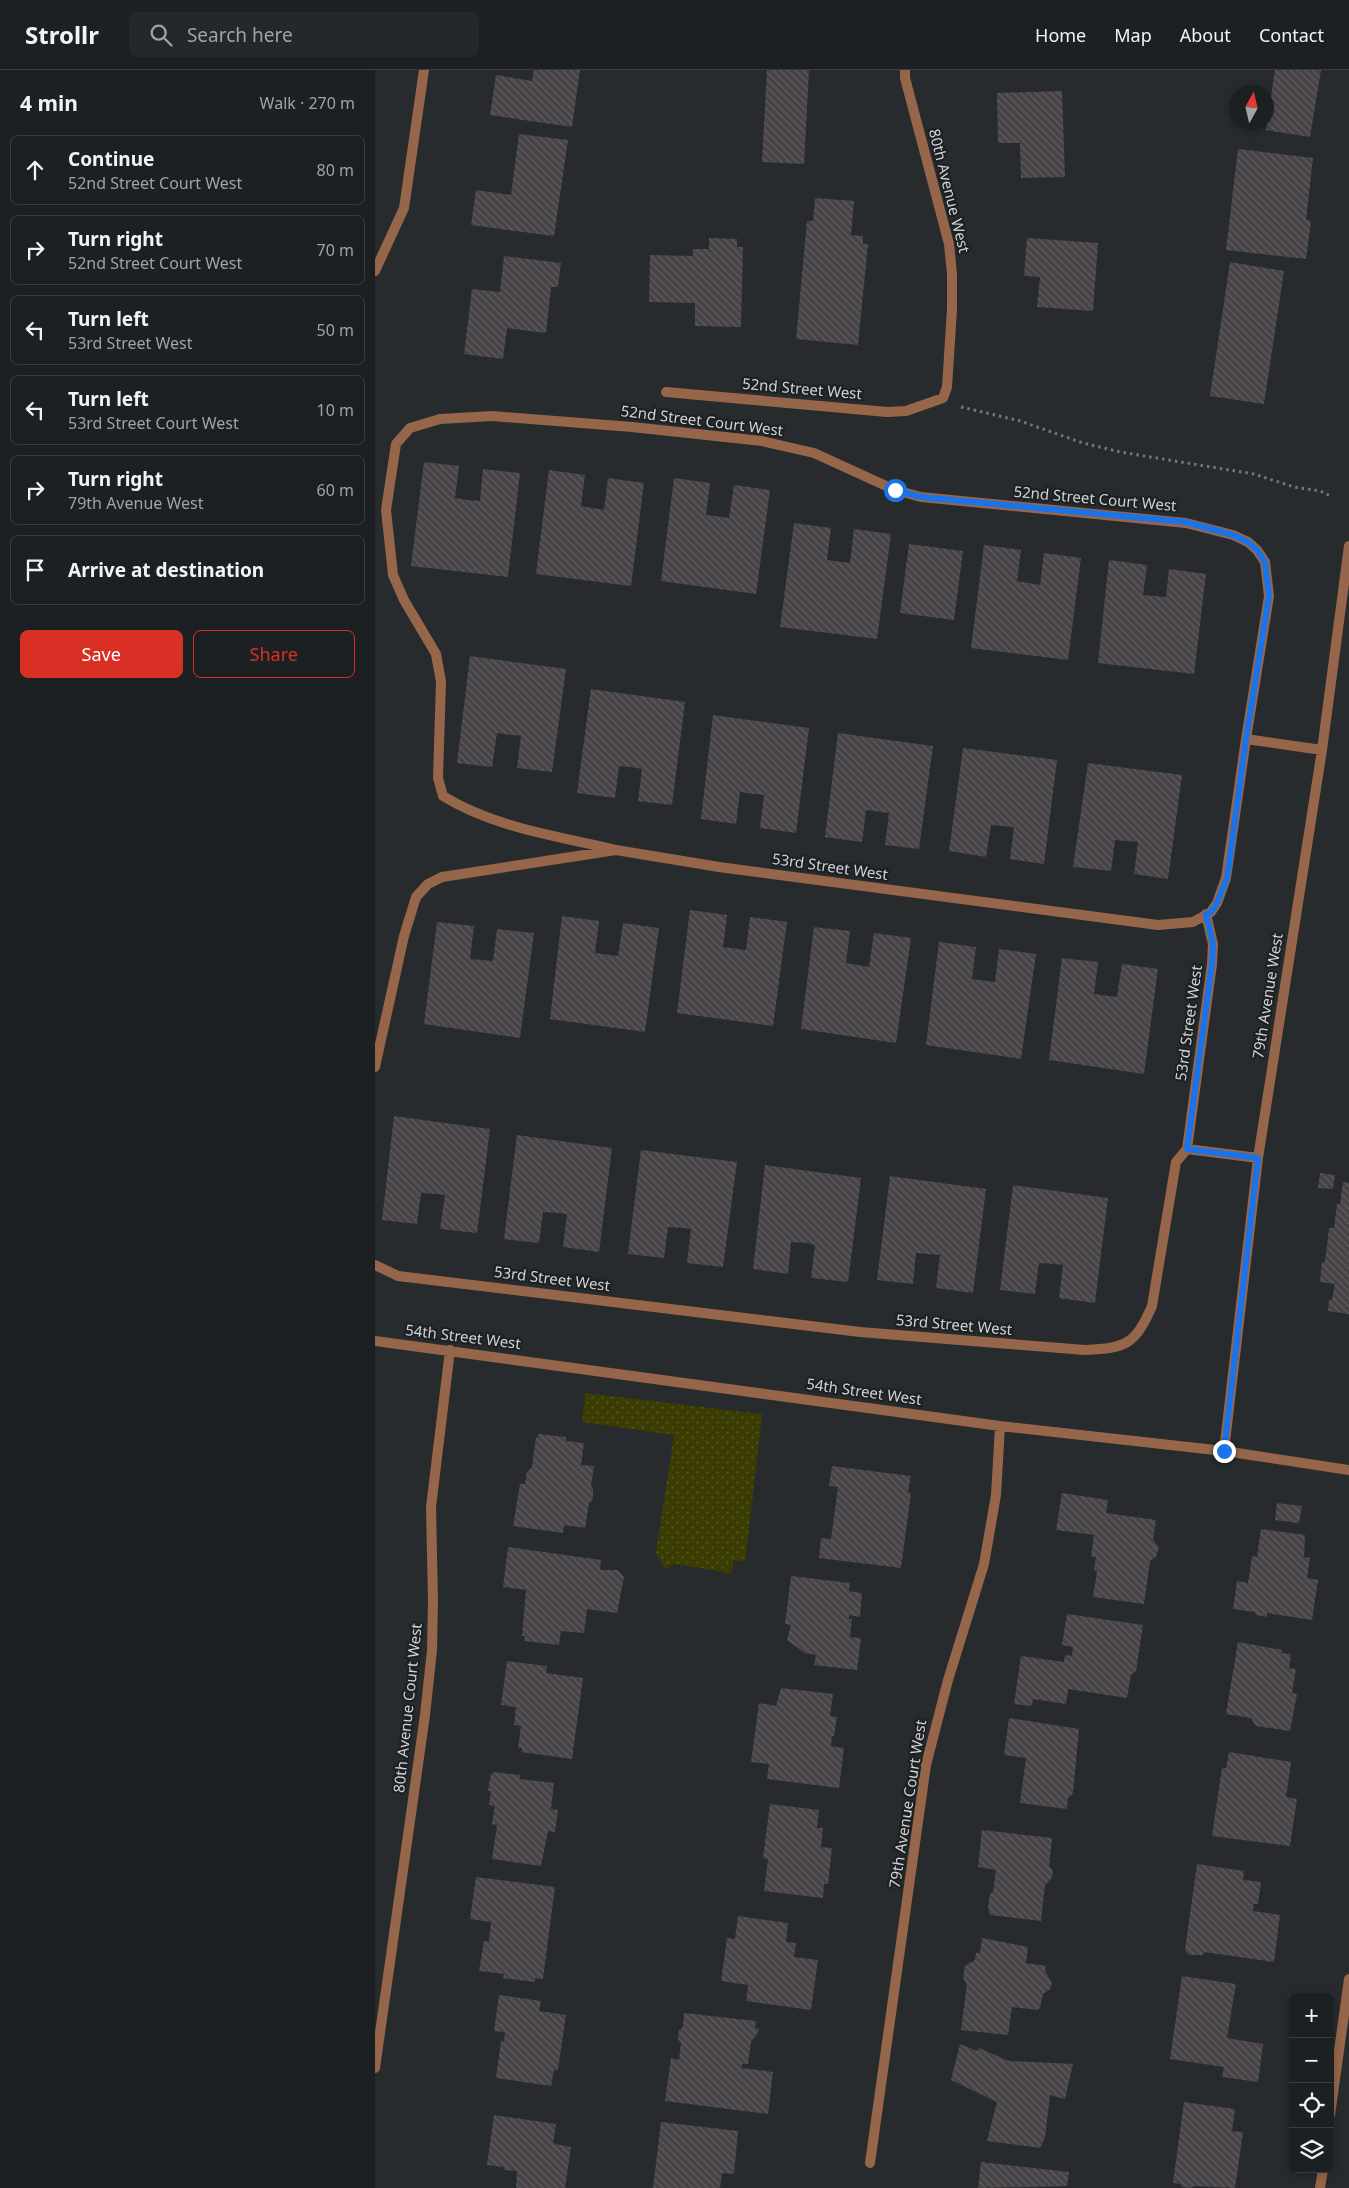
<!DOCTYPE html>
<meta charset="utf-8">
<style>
body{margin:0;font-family:"Noto Sans",sans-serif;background:#25282a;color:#f1f3f6}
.controls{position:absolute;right:15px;bottom:15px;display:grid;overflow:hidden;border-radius:8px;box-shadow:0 2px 8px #0003}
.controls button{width:45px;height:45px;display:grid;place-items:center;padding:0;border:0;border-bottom:1px solid #3b3e40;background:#1d2022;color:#f1f3f6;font:25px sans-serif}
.compass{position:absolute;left:854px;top:15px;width:45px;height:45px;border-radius:50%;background:#1d2022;box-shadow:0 2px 8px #0003;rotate:8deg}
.stop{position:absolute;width:15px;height:15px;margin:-11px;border:4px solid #1a73e8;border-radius:50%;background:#fff}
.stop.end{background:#1a73e8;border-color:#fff;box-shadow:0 1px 5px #0008}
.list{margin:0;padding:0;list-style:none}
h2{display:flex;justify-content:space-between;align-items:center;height:65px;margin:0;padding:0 20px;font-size:21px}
h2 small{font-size:16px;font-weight:400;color:#a0a3a5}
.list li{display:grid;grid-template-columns:32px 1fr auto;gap:15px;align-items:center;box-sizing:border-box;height:70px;margin:0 10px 10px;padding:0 10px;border:1px solid #3b3e40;border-radius:8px}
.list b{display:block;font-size:19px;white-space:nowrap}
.list p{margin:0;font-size:16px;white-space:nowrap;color:#a0a3a5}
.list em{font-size:16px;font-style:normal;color:#a0a3a5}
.actions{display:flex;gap:10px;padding:15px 20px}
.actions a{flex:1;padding:11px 0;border:1px solid #d93025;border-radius:8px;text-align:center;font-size:18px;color:#d93025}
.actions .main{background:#d93025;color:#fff}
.icon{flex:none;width:28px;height:28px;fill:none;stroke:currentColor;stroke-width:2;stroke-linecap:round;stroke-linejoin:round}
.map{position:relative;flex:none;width:974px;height:2118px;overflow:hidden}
header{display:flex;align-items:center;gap:30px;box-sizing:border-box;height:70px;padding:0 25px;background:#1d2022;border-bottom:1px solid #3b3e40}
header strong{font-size:24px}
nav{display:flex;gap:28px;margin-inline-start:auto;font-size:18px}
.search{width:350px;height:45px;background:#25282a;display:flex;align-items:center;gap:12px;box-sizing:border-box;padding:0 18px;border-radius:8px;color:#a0a3a5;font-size:19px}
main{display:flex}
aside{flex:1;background:#1d2022}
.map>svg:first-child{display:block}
</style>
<header>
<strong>Strollr</strong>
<div class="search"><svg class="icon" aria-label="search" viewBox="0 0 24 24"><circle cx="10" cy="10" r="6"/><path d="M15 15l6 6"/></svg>Search here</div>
<nav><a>Home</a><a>Map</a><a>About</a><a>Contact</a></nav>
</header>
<main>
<aside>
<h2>4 min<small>Walk · 270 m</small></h2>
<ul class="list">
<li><svg class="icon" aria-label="ahead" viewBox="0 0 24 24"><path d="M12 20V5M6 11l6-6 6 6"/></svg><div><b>Continue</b><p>52nd Street Court West</p></div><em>80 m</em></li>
<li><svg class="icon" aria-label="right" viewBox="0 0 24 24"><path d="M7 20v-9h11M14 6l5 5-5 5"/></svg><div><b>Turn right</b><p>52nd Street Court West</p></div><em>70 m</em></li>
<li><svg class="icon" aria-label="left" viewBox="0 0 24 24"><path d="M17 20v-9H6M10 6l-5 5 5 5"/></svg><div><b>Turn left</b><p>53rd Street West</p></div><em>50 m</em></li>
<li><svg class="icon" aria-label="left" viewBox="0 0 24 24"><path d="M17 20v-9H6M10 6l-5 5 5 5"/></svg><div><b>Turn left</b><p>53rd Street Court West</p></div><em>10 m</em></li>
<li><svg class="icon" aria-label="right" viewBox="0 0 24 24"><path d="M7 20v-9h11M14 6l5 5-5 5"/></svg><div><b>Turn right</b><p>79th Avenue West</p></div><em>60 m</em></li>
<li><svg class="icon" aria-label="arrive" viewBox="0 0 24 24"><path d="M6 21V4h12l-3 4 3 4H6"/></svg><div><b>Arrive at destination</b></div></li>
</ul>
<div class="actions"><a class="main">Save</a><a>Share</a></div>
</aside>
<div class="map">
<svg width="974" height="2118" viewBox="0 0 974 2118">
<defs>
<pattern id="grass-dots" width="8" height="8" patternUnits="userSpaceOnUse" patternTransform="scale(1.25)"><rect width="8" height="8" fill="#3b3c02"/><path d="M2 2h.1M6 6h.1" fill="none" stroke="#565726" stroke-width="1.8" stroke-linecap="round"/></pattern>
<pattern id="building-back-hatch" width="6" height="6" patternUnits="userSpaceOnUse" patternTransform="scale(1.25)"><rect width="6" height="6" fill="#474346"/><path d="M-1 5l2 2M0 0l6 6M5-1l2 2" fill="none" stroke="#605d60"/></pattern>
</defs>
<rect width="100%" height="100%" fill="#272b2e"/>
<path fill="url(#grass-dots)" d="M210,1323L387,1344L370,1492L359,1490L356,1503L299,1494L290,1499L281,1483L299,1365L207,1352Z"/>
<path fill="url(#building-back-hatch)" d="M159,0H205L197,57L115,45L121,5L157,11Z
M392,0H434L429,94L387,92Z
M900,0H946L935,67L891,60Z
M687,21L690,107L646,108L645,73H623L622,23Z
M144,64L193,70L179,166L96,155L101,120L136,125Z
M863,79L938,88L931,150L936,151L931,189L851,180Z
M440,128L479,131L476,165L488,166V174H493L483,275L421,269L432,151H438Z
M334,168L362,169V177H368L366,257L320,256V233L274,232L275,185L318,186V179H334Z
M652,168L723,173L718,241L662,237L665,207L649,206Z
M129,186L186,193L183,217H176L171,263L132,258L128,289L89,284L97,219L125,222Z
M855,192L909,201L889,334L835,326Z
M49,392L84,396L80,428L94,430L105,431L108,399L145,403L133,507L36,496Z
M174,400L210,405L206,436L229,440L233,408L269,413L256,516L161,504Z
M299,408L335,413L331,445L354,448L359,415L395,420L381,524L286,511Z
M419,453L456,458L452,490L475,493L479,459L516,464L502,569L405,557Z
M534,474L588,481L579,550L525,543Z
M609,475L646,480L642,511L665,515L669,483L706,488L693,590L596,578Z
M734,490L772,495L768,525L791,527L794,499L831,504L819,604L723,593Z
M95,586L191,599L177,702L142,698L146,666L122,663L117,697L82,693Z
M216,619L310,632L297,735L263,731L267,699L256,697L244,696L240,728L202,723Z
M338,645L434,658L421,763L385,758L389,725L380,724L365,722L361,754L326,749Z
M463,663L558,676L544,779L510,775L514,743L491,740L487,772L450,767Z
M588,678L682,690L669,794L635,789L639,757L616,755L611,787L574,781Z
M713,693L807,705L793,809L759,804L763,772L752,771L740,770L736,801L698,797Z
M315,840L352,845L348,877L371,880L375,847L412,852L398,956L302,943Z
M187,846L224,851L220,883L243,886L248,853L284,858L270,962L175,949Z
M62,852L99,856L95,889L108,890L118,891L122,859L159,863L145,968L49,954Z
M439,857L475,861L471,893L494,897L499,863L536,868L521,973L426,959Z
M564,872L601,877L597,909L620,912L624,879L661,884L646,989L551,975Z
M687,888L723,892L719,924L742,927L747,894L783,899L769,1004L674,990Z
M19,1046L115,1059L102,1163L65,1159L70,1125L61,1124L46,1123L42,1154L7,1150Z
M142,1065L237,1078L224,1182L188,1177L192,1144L183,1143L168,1142L164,1173L129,1169Z
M266,1080L362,1092L348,1197L312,1193L316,1159L308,1158L293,1157L289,1188L253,1184Z
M390,1095L486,1108L473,1212L436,1208L440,1175L432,1173L416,1172L413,1204L378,1199Z
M945,1103L960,1105L958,1119L943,1118Z
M515,1106L611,1119L598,1223L561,1218L565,1185L541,1183L538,1214L502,1210Z
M968,1112L974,1113V1244L953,1241L954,1230H957L960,1214L945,1212L947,1192H950L954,1158H959L962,1134H965Z
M638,1115L733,1128L720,1233L684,1228L688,1195L680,1194L664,1193L660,1224L625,1220Z
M164,1364L191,1367V1371L209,1373L206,1395L219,1396L216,1415L218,1419V1429L214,1433L210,1458L189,1455L188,1463L138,1456L145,1414H150L152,1402L157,1397L161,1367L163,1368Z
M457,1396L536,1406L533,1422L536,1423L526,1498L444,1488L446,1468L456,1469L463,1417L454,1416Z
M687,1423L733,1430L731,1443L781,1450L778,1470L784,1477L781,1487L775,1491L769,1534L718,1527L722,1501L719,1500L721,1487H716L719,1465L681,1460Z
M902,1433L927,1436L924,1453L900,1450Z
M886,1459L930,1465L929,1487L935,1488L932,1508L943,1510L937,1550L892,1543V1547L881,1545L880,1542L858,1539L862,1511L873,1513L877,1486L882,1487Z
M133,1477L226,1490L225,1500H243L249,1507L242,1543L212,1539L209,1563L186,1561L184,1575L149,1571L150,1566H147L151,1520L128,1517Z
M416,1506L475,1513L474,1521L487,1523L485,1547L474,1545V1549H477L475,1567L486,1568L482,1600L439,1595L441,1585L430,1583L412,1570L416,1555L410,1554Z
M692,1544L768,1555L761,1601L756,1605L752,1628L693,1619L691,1634L658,1629L657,1636L639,1634L646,1586L689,1592L690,1585L697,1586L698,1577L687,1575Z
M863,1572L907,1580L906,1583L916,1584L914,1598L921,1599L917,1623L922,1624L915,1661L881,1656L876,1648L851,1644Z
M132,1591L172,1596L171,1603L208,1608L197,1689L146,1682L147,1678H143L146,1656L139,1655L141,1637L126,1635Z
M406,1618L458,1624L455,1646L462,1647L459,1666H457L456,1676L469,1678L464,1718L392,1709L394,1694L376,1692L384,1633L401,1636Z
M634,1648L704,1659L698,1723L693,1728L692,1739L645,1733L651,1688L629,1685Z
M854,1682L916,1692L911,1727L922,1729L915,1776L837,1766L847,1698H851Z
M118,1702L145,1705V1709L179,1713L176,1739L183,1740L180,1762L173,1761L166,1796L117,1789L122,1755L117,1754L120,1736L114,1735L116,1721H113L116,1704H118Z
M395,1734L444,1740L442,1758H448L446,1777L457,1778L453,1814H449L448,1828L389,1821L393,1789L388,1788Z
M607,1760L677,1768L674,1797L677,1799L678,1803L676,1809L670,1815L666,1851L615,1845L613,1837L615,1824L618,1822L621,1800L603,1797Z
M822,1794L869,1801L868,1810L886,1812L883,1834H879L878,1841L905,1845L899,1892L830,1882L827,1885H814L810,1880Z
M101,1807L180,1817L168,1909L160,1908V1912L128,1908L129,1904L104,1901L109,1871L114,1872L116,1852L95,1849Z
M363,1846L413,1853L411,1872L421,1873L419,1887L443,1890L436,1940L371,1931L373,1915L346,1911L352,1868L360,1869Z
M607,1868L653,1877L651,1893L671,1896L670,1901L677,1913L675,1919L668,1924L665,1938L662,1940L637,1937L633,1965L586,1960L592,1914L588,1908L590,1896L600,1890L601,1883H605Z
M807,1906L861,1914L852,1968L888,1974L883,2012L847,2007L849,1997L795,1989Z
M124,1925L166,1931L164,1941L191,1945L183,2000H179L176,2016L121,2008L126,1971L129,1972L130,1962L119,1961Z
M309,1943L381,1951L380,1958L384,1959V1961L376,1972L373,1994H367V1998L398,2002L393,2044L290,2031L296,1988L304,1990L306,1973L303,1969L304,1960L308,1957Z
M585,1974L602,1981L604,1978L634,1991L698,1994L690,2029L675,2025L670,2067L665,2078L612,2071L622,2032L576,2010Z
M809,2032L860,2039L857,2061L868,2062L860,2118L819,2116L816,2118L807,2117L806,2114L798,2113Z
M119,2045L181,2054L178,2072L180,2074L196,2077L190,2118H141L142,2101L129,2100V2097L112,2095Z
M286,2052L363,2061L359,2104L347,2103L345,2118H278Z
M606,2092L694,2102L692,2116L603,2118Z"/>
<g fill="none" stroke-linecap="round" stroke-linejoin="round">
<path stroke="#747779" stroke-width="3" stroke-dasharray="2.5 4" stroke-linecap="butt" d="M586,337L645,351L708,373L745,382L879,404L919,417L945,421L956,426"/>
<path stroke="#956649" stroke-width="10" d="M0,201L29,138L49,0
M291,322L512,342L531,341L568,328L572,317L577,239V204L574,174L530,8V0
M871,669L947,680
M0,997L29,866L41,827L53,814L67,807L241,780L344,797L783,855L818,852L836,842L842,833L851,808L871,669L894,526L890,492L882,480L873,472L858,465L811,453L546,427L520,420L439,383L387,371L257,357L117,346L65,349L35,358L21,374L11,440L18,505L29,530L61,584L66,612L63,708L68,726C120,758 183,766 241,780
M812,1079L883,1088
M0,1195L23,1206L485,1262L710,1280C751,1278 760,1275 777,1236L801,1092L812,1079L837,894L838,874L831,844
M0,1271L625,1356L849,1381L974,1400
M849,1381L883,1088L947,680L974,476
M0,1998L50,1645L57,1580L58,1531L56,1437L75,1280
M955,2045L974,1909
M495,2093L551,1695L573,1610L609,1494L621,1425L625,1356
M945,2118L948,2099"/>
</g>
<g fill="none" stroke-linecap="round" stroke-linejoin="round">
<path stroke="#1a73e8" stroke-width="6" d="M520,420L546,427L810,452L858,465L873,472L882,480L890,492L894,526L871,669L852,808L842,833L836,842L831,844L838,874L837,894L812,1079L883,1088L849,1381"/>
</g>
<g text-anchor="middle" stroke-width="4.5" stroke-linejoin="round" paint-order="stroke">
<g font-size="15" fill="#d1d3d5" stroke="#1e2124">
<text transform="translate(574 121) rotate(76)" y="5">80th Avenue West</text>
<text transform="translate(427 319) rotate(5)" y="5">52nd Street West</text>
<text transform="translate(327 351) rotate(7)" y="5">52nd Street Court West</text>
<text transform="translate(720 429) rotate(5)" y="5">52nd Street Court West</text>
<text transform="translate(455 797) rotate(8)" y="5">53rd Street West</text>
<text transform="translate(893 926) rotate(-81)" y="5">79th Avenue West</text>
<text transform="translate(814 953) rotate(-82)" y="5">53rd Street West</text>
<text transform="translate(177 1209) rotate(7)" y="5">53rd Street West</text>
<text transform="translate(579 1255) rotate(5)" y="5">53rd Street West</text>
<text transform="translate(88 1267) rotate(7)" y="5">54th Street West</text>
<text transform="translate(489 1322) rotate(8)" y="5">54th Street West</text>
<text transform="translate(33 1638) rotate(-84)" y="5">80th Avenue Court West</text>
<text transform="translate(533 1734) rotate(-81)" y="5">79th Avenue Court West</text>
</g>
</g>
</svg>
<div class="controls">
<button>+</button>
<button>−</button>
<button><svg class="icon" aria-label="locate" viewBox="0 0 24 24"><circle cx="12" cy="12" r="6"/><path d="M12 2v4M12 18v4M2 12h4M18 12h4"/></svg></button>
<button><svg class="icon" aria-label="layers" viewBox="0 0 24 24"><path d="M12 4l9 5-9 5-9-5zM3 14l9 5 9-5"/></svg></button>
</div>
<svg class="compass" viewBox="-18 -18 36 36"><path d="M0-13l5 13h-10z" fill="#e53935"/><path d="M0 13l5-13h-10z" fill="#a0a3a5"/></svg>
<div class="stop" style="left:520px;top:420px"></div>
<div class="stop end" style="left:849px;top:1381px"></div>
</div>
</main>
